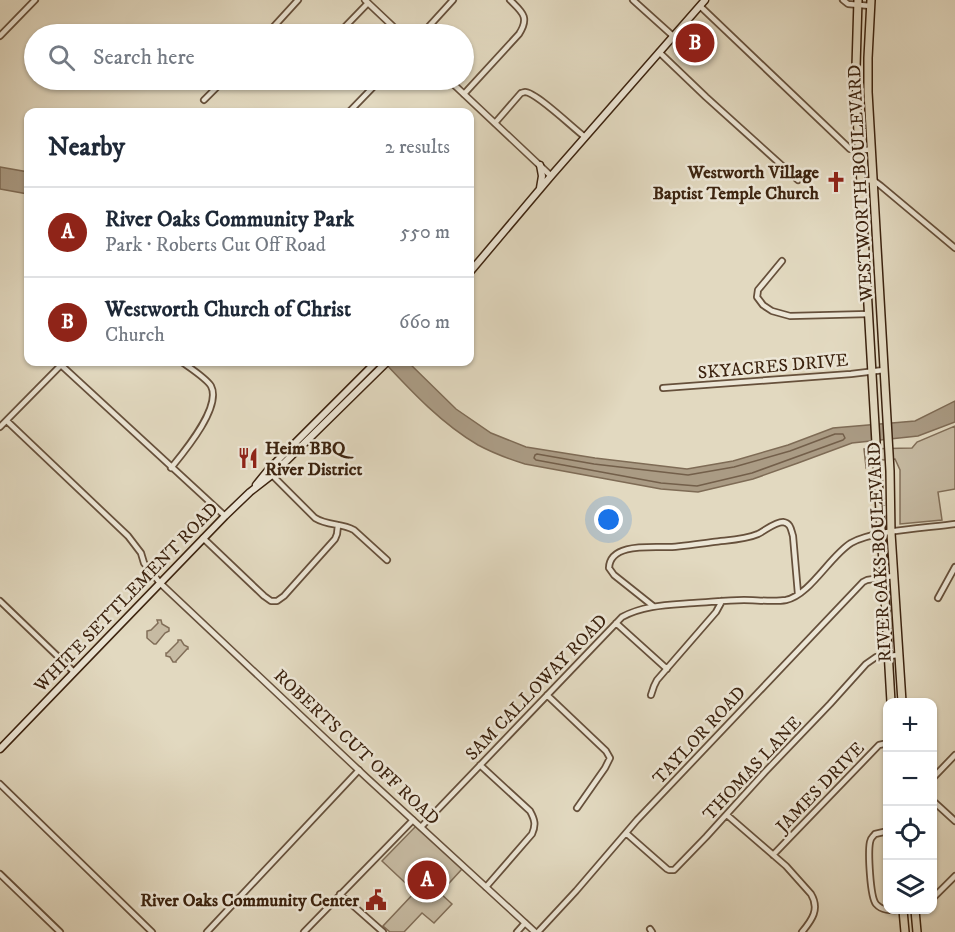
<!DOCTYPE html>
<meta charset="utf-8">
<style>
body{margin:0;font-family:"IM FELL DW Pica",serif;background:#f6f6f7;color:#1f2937}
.controls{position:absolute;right:18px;bottom:18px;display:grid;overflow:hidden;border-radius:12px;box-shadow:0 2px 4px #0004}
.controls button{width:54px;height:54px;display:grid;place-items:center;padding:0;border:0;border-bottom:2px solid #e0e1e3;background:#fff;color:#1f2937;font:30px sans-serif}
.you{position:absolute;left:609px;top:520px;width:21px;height:21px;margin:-15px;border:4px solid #fff;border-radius:50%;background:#1a73e8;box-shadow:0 0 0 9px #1a73e833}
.badge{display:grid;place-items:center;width:39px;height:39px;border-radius:50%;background:#8f2418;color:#fff;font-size:20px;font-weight:700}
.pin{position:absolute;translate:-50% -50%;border:3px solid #fff;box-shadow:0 2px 6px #0006}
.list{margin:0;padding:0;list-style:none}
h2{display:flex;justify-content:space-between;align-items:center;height:78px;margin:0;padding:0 24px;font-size:26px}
h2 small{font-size:20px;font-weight:400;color:#747a83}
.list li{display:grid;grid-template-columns:39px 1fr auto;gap:18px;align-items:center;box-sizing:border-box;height:90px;padding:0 24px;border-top:2px solid #e0e1e3}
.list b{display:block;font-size:22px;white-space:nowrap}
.list p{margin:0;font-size:20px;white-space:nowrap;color:#747a83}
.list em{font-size:20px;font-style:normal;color:#747a83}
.icon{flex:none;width:33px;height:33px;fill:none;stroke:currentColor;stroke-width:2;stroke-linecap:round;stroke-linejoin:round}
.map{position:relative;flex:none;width:955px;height:932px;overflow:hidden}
.search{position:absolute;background:#fff;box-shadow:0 2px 4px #0004;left:24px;top:24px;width:450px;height:66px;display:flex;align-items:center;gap:15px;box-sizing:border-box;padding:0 21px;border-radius:33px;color:#747a83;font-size:22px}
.panel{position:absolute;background:#fff;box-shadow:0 2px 4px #0004;left:24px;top:108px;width:450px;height:258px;border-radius:12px}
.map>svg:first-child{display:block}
</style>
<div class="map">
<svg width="955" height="932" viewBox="0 0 955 932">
<rect width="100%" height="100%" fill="#e2d9c0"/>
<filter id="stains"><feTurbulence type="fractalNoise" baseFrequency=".00333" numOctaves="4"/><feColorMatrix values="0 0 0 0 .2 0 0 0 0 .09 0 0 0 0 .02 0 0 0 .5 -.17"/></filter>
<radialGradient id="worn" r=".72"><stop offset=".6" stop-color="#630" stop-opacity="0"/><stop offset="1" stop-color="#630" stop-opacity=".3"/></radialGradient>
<path fill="#c6baa2" stroke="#816e58" stroke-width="1.5" d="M955,426V489L938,492L942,520L900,524V470L895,459L869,461L866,467L864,449L912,448L917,442Z
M157,620H161L162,624L169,628V631L165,633L156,644H154L147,638V631L151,630L158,623Z
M178,640H181L184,645L188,647V649H187L176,661V662H173L170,657L166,656V653H167L178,642Z
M416,826L462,869L440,893L452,904L434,923L422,913L404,932H390L383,926L415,892L382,861Z"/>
<path fill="#aa9b84" stroke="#7e6b55" stroke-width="1.5" d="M0,167L28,172V194L0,189Z
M384,362H408L456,409L491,433L526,447L595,458L687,469L733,461L788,445L833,428L915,421L955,401V422L918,436L852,443L798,463L753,479L698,492L661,489L525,464C509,459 493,453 478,445C442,424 412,392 384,362Z"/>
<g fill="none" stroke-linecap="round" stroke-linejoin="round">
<path stroke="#735f4a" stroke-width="1.5" d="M835,434H843L845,438L843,440L752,473L697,486L661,483L536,460L534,458L535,455L537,454L594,464L688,475L734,467L790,451Z"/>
<defs>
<path id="minor" d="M633,0L673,36
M843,0L848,4L871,6
M700,6L850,149L871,150
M267,34L298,0
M338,34L368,3
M422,34L453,0
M0,36L35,0
M659,52L706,97L798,180
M464,94L519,34C530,17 522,12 510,0
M204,100L224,80
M349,112L380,80
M495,123L521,93C522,93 524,92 525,92C536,92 574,129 585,137
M861,181L873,180L881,186L955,248
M782,261L763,284L758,290L757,297L763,305L772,311L790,316L869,314
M61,365L225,516
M663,388L851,374L884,370
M7,421L128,536L141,553L144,563L160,583
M0,427L64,362
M171,468C184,452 222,407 211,386C206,378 190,368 182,362
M272,475L315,518C328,526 341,523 354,530L387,560
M203,538L264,596L271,601H277L284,596L335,539L337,534L338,525
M938,598L955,567
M0,601L74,672
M653,606L614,575L609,568C610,542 653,548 672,547C685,546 699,544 713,542C728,540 744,540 758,534C766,530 775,522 783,522C791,523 791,530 793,536L798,594
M616,623L667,669
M547,695L606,751L610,758L605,768L577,808
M651,695L654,686L657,680L716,612L722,601
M480,765L530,811C535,820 536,825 532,834L486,887
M932,779L955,755
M0,784L152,932
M932,800L955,821
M727,815L786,866L811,894C820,909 812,920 802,932
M421,827L622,617C644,605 669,605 694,603C711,602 728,600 744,600C756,600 775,602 786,600C810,595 830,556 851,543C874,530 927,528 955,524
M888,831L875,834C872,838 871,837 870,842C868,852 870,897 876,904C883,912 894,910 903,910
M626,833L667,869L669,870H674L706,837L765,772L830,704L866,664L876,657L899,655
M773,855L879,745L888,743
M0,874L60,932
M340,894L383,932
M932,899L955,876
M650,929L652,932
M207,932L359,770
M304,932L413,820
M517,932L525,923
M538,932L576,891L637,820L863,582L867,580L893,576"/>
<path id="tertiary" d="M365,0L401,34
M449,80L551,176
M160,583L366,777L535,932"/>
<path id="secondary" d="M540,165L542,176L540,188
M470,272L551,176L705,0
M256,485L269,469L376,362
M0,749L225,516L250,492L272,475L387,362"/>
<path id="primary" d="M858,0L856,67L857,115L891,702
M871,0L868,58V92L890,471L891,533L902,702
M903,910L905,932
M915,910L917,932"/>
</defs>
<use href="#minor" stroke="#66503b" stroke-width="8"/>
<use href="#tertiary" stroke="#66503b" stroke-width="8"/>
<use href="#secondary" stroke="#3c230f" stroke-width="9"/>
<use href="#primary" stroke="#3c230f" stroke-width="10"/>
<use href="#minor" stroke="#ece6d6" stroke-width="4.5"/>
<use href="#tertiary" stroke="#ece6d6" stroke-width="5"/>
<use href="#secondary" stroke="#ece6d6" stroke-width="6"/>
<use href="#primary" stroke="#e2d9c0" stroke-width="7"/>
</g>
<defs>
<symbol id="church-bare" viewBox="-9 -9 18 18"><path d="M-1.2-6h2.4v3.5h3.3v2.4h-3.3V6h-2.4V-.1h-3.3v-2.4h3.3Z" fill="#8f2418" stroke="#ece6d6" stroke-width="2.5" paint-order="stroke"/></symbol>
<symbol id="restaurant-bare" viewBox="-9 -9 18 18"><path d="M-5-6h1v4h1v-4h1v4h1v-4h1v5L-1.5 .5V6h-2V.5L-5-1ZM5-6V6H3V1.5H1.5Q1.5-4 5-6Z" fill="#8f2418" stroke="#ece6d6" stroke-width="2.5" paint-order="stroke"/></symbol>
<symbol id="civic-bare" viewBox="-9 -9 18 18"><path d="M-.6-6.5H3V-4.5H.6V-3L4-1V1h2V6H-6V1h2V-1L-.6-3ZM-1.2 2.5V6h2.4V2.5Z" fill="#8f2418" stroke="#ece6d6" stroke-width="2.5" paint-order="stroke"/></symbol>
</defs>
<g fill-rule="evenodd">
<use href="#church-bare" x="821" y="167" width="30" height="30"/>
<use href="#restaurant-bare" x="233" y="443" width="30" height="30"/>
<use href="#civic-bare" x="361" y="885" width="30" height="30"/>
</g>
<g text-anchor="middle" stroke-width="5" stroke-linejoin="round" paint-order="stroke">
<g font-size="18" font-weight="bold" fill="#3c230f" stroke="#ece6d6" text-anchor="end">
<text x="819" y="178">Westworth Village<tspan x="819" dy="21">Baptist Temple Church</tspan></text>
<text x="265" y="454" text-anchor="start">Heim BBQ<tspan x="265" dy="21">River District</tspan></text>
<text x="359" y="906">River Oaks Community Center</text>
</g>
<g font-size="18" fill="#3c230f" stroke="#ece6d6">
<text transform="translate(860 183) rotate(-93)" y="6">WESTWORTH BOULEVARD</text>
<text transform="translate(773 366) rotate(-5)" y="6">SKYACRES DRIVE</text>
<text transform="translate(879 552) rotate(-93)" y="6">RIVER OAKS BOULEVARD</text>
<text transform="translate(126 597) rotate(-46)" y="6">WHITE SETTLEMENT ROAD</text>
<text transform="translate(536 687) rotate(-46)" y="6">SAM CALLOWAY ROAD</text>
<text transform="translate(699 735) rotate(-47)" y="6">TAYLOR ROAD</text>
<text transform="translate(357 747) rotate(43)" y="6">ROBERTS CUT OFF ROAD</text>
<text transform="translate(752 768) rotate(-47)" y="6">THOMAS LANE</text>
<text transform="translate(820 787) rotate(-46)" y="6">JAMES DRIVE</text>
</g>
</g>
<rect width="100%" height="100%" filter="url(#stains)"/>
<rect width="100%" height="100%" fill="url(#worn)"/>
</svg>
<div class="controls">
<button>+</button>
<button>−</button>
<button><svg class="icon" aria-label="locate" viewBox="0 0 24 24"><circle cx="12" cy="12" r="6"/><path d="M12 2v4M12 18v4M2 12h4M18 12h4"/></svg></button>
<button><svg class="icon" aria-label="layers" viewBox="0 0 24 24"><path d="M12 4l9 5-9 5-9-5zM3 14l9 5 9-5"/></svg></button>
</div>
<div class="you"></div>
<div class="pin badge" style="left:427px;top:880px">A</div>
<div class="pin badge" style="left:695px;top:43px">B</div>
<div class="search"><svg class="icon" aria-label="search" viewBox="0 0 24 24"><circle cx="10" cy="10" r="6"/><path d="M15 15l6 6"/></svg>Search here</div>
<section class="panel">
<h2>Nearby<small>2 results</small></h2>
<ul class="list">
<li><span class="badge">A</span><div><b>River Oaks Community Park</b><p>Park · Roberts Cut Off Road</p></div><em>550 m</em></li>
<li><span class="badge">B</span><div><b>Westworth Church of Christ</b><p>Church</p></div><em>660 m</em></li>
</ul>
</section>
</div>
